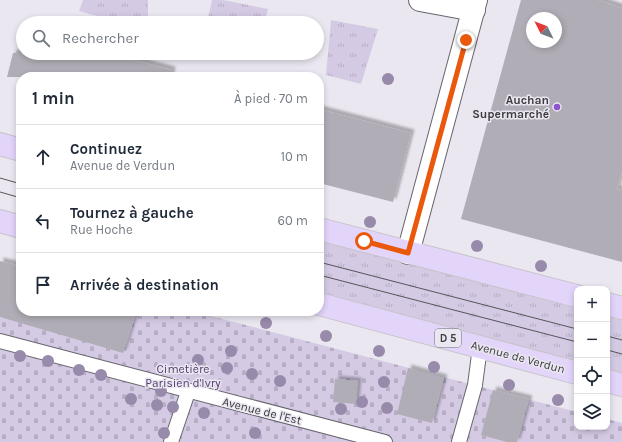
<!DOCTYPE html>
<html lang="fr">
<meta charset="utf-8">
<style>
body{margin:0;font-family:Karla,sans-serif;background:#f2f2f3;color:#1f2937}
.controls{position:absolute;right:12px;bottom:12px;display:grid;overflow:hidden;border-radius:8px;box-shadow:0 2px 6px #0003}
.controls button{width:36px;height:36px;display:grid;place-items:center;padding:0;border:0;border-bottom:1px solid #e0e1e3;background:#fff;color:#1f2937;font:20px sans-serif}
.compass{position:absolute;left:526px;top:12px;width:36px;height:36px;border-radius:50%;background:#fff;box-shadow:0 2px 6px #0003;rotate:312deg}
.stop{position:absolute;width:12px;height:12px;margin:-9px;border:3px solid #ea580c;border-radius:50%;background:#fff}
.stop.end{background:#ea580c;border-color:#fff;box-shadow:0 1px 4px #0008}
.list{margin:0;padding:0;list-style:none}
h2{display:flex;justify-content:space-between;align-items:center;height:52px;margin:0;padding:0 16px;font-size:17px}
h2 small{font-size:13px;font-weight:400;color:#747a83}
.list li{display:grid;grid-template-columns:26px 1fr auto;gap:12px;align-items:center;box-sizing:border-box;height:64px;padding:0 16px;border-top:1px solid #e0e1e3}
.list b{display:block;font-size:15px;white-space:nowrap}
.list p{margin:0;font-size:13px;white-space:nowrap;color:#747a83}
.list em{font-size:13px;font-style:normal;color:#747a83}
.icon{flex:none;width:22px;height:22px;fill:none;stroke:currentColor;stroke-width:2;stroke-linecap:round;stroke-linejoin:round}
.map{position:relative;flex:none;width:622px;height:442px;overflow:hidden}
.search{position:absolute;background:#fff;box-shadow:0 2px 6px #0003;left:16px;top:16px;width:308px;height:44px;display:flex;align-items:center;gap:10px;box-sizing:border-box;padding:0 14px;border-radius:22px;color:#747a83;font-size:15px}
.panel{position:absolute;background:#fff;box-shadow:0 2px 6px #0003;left:16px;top:72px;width:308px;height:244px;border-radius:16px}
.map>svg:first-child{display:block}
</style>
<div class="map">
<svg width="622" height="442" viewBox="0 0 622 442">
<defs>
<pattern id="grass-tufts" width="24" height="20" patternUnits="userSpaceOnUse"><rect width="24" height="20" fill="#d4cae4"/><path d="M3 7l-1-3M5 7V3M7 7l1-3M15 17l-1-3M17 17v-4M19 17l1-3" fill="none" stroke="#b7aec5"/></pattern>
<pattern id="cemetery-stones" width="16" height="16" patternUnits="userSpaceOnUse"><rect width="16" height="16" fill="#d4cae4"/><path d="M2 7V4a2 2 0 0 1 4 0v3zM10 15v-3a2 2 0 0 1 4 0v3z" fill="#b7aec5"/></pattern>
<filter id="shadow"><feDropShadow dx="3.5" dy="-3.5" stdDeviation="1" flood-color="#0004"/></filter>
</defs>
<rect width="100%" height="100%" fill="#eae7f0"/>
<path fill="url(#grass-tufts)" d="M83,0H148V23H123L79,11Z
M212,0H223L268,9L264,23H207Z
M331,20L378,29L361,84L326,75Z
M319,240L577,308V364L319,297Z
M607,316L622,320V375L607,371Z"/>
<path fill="url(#cemetery-stones)" d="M0,305L21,311H192L577,412V427H607V419L622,423V442H0Z"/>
<path fill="#b1adb6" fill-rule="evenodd" filter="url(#shadow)" d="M521,0H598L622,8V172L617,189L622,190V262L461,219ZM532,18H556V42H532Z
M13,53H107L172,70L171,77H7Z
M319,109L411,133L393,202L319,183Z
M0,261L21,266V311H137L123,353L0,317Z
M408,368L444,378L432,423L397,414Z
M335,379L358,381L356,404L333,402Z
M493,390L529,399L517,442H507L481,435Z"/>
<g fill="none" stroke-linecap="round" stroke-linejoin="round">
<defs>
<path id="service" d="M0,341L385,442
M171,442L188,392
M459,442L475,385L480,347"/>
<path id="minor" d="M420,0L474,10
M408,253L476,0"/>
<path id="primary" d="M0,144L21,150
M0,221L21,227
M319,229L577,296
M319,304L577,373
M607,304L622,308
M607,381L622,385"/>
</defs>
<use href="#service" stroke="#68656d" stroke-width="16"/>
<use href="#minor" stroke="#68656d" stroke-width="24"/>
<use href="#primary" stroke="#c5c4c6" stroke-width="24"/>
<use href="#service" stroke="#fff" stroke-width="14"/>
<use href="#minor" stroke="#fff" stroke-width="22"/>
<use href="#primary" stroke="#e3d4fa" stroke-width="22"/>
<path stroke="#57555a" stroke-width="1" d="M0,178L21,184
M0,192L21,198
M319,262L577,329
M319,275L577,342
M607,336L622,340
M607,350L622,354"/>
</g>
<g fill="#978aaa">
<circle cx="388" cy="79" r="6"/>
<circle cx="370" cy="222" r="6"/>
<circle cx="477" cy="246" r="6"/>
<circle cx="541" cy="266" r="6"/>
<circle cx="266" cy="323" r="6"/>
<circle cx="326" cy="336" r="6"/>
<circle cx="231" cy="351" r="6"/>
<circle cx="379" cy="351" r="6"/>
<circle cx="20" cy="356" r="6"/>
<circle cx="198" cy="360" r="6"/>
<circle cx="48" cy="361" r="6"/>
<circle cx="434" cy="367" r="6"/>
<circle cx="227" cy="368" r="6"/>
<circle cx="79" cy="370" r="6"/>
<circle cx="252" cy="374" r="6"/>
<circle cx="101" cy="375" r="6"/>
<circle cx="280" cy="381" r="6"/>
<circle cx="384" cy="382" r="6"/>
<circle cx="509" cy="385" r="6"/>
<circle cx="161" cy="391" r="6"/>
<circle cx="131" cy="399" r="6"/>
<circle cx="558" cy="400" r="6"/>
<circle cx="362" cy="402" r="6"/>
<circle cx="157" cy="405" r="6"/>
<circle cx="173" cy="407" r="6"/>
<circle cx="387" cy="408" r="6"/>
<circle cx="341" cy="409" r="6"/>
<circle cx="204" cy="413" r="6"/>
<circle cx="164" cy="433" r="6"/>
<circle cx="255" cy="433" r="6"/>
</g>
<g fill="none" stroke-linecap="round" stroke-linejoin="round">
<path stroke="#ea580c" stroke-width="5" d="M364,241L408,253L466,40"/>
</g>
<circle fill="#8c55cd" stroke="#eae7f0" stroke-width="1.5" cx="557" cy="107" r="4"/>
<g text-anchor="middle" stroke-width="3" stroke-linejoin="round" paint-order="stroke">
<rect fill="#eae7f0" stroke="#716f75" stroke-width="1" x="435" y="329" width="26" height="18" rx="3"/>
<g font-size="11" font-weight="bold" fill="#3d3c40">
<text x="448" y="342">D 5</text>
</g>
<g font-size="12" font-weight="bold" fill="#3d3c40" stroke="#eae7f0" text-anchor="end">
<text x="549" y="104">Auchan<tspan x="549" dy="14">Supermarché</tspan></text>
</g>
<g font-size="12" fill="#3d3c40" stroke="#eae7f0">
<text transform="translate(518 357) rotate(15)" y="4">Avenue de Verdun</text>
<text transform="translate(262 411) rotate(14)" y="4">Avenue de l'Est</text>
</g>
<g font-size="12" fill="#533d71" stroke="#eae7f0">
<text x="183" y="373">Cimetière<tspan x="183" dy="14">Parisien d'Ivry</tspan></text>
</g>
</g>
</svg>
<div class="controls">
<button>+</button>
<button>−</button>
<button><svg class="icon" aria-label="locate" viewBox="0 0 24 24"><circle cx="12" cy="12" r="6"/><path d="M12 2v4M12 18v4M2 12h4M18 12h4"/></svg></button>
<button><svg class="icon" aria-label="layers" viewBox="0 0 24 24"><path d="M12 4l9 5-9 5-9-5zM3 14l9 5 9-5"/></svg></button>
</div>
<svg class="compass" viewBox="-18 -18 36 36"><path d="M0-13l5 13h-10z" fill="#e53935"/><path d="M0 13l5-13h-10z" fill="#747a83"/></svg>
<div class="stop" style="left:364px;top:241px"></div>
<div class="stop end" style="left:466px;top:40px"></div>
<div class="search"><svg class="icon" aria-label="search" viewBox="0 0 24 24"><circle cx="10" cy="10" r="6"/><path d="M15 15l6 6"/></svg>Rechercher</div>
<section class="panel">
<h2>1 min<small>À pied · 70 m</small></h2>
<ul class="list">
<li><svg class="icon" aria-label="ahead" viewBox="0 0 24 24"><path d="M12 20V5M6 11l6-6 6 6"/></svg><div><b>Continuez</b><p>Avenue de Verdun</p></div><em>10 m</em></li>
<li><svg class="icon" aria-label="left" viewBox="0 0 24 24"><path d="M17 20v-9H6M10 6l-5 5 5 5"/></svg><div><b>Tournez à gauche</b><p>Rue Hoche</p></div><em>60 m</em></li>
<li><svg class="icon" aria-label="arrive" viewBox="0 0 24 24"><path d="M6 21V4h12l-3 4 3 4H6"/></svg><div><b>Arrivée à destination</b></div></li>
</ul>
</section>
</div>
